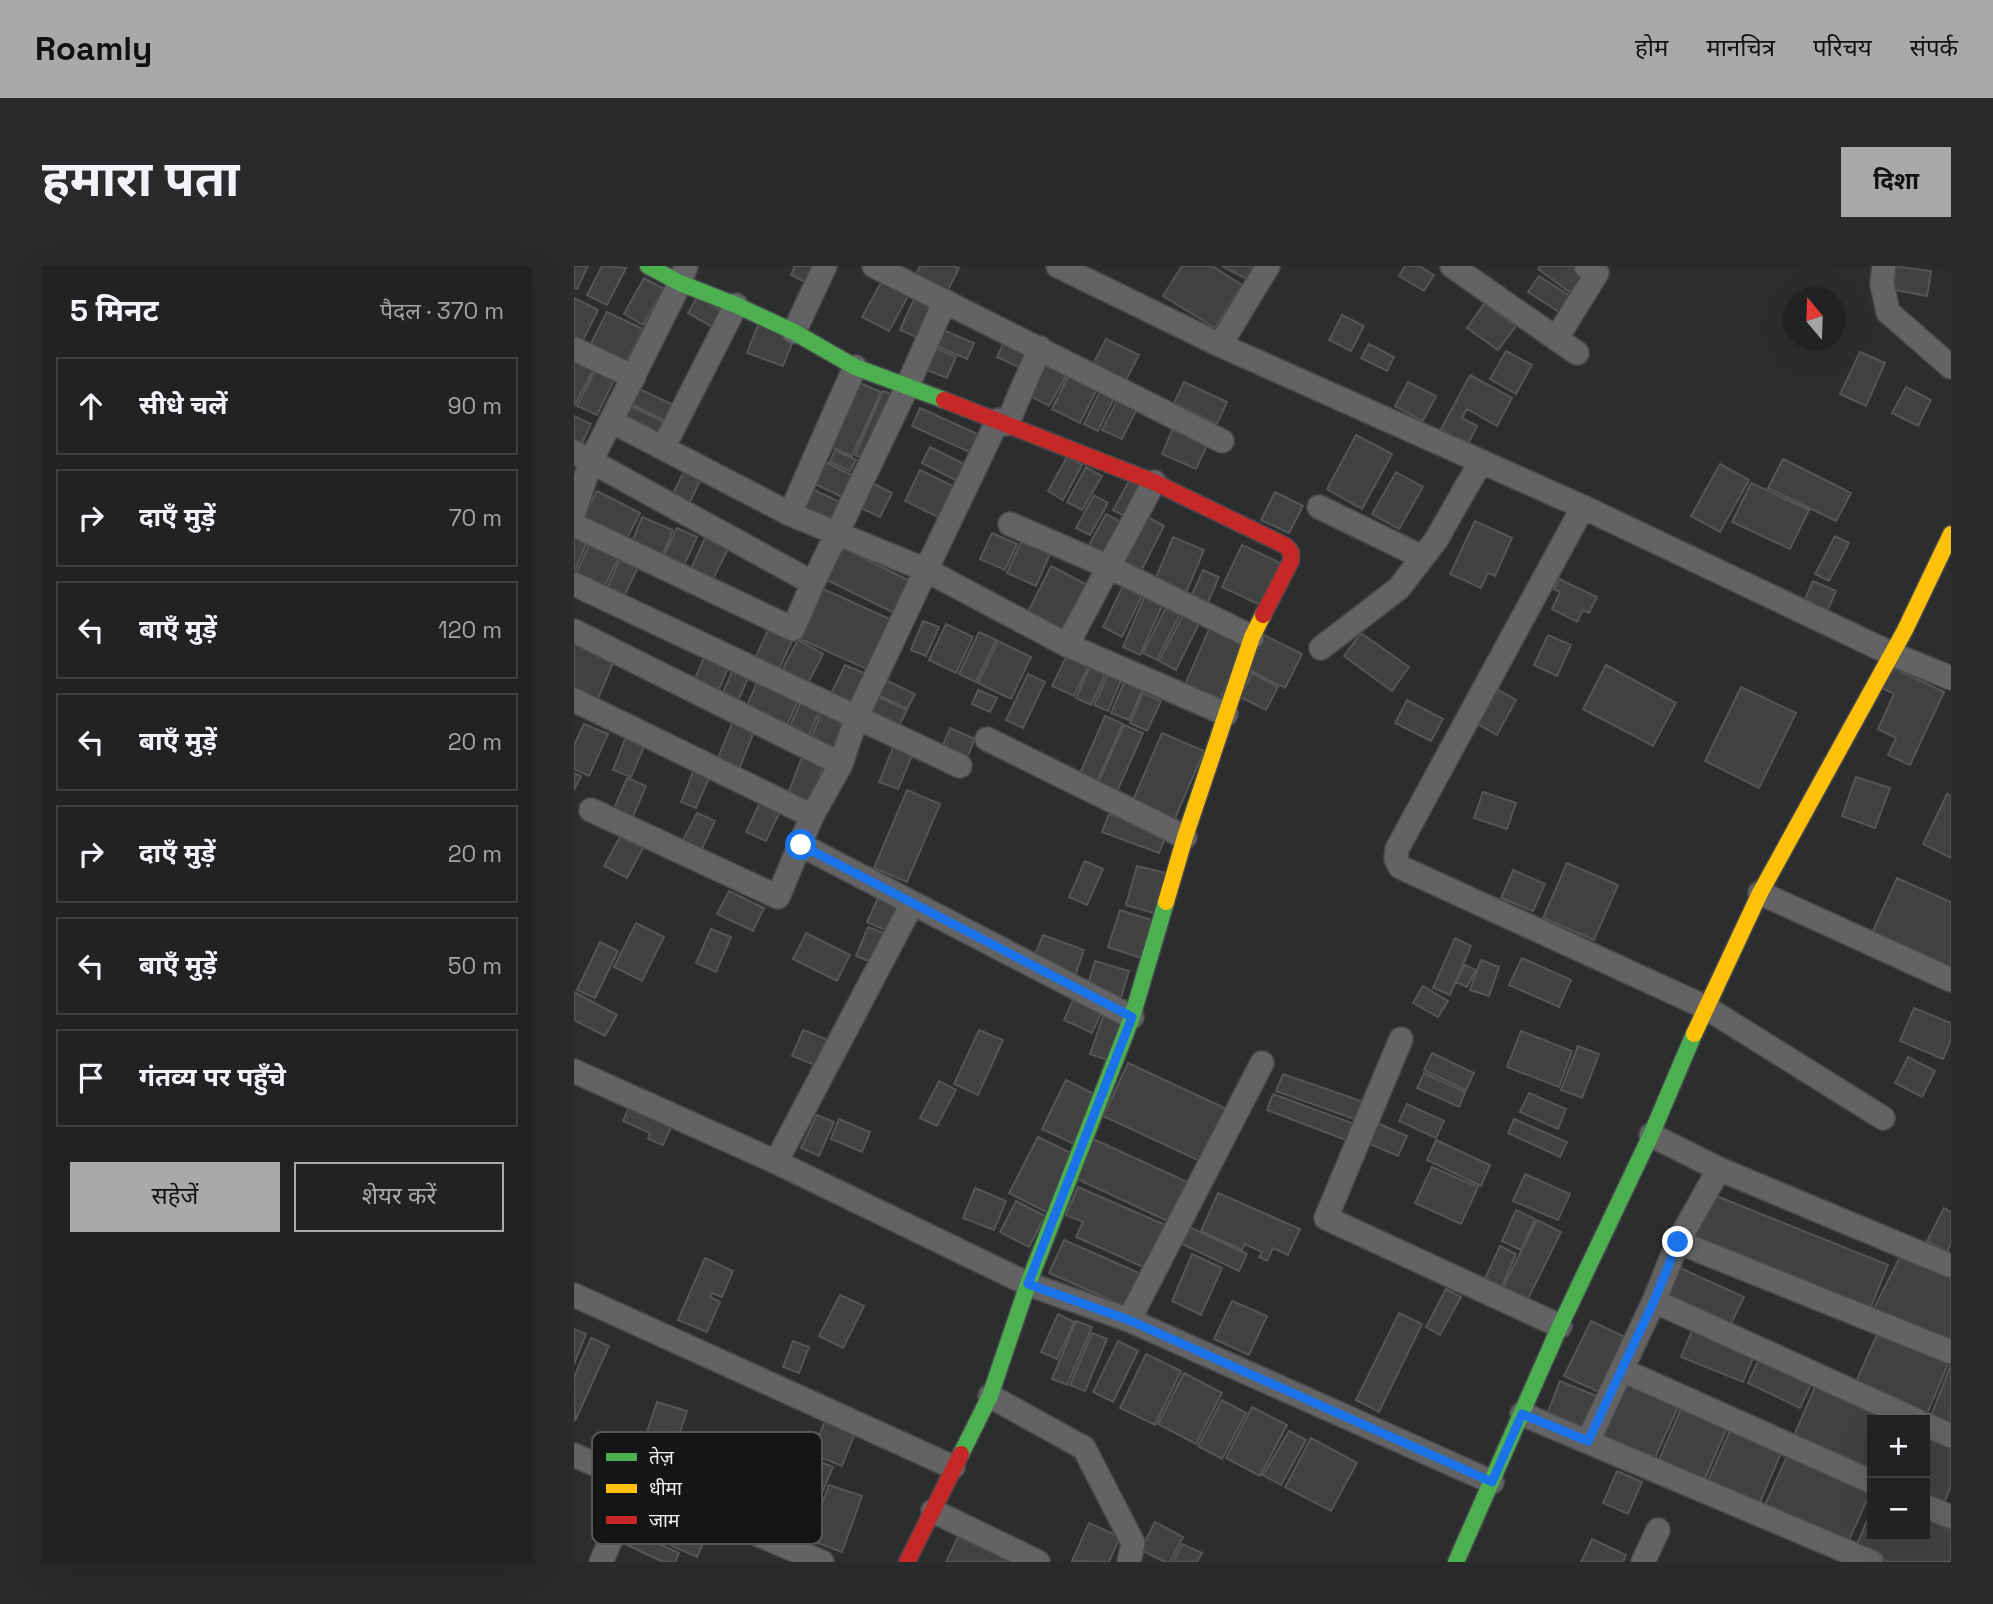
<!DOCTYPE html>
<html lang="hi">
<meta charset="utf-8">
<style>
body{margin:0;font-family:"Space Grotesk","Noto Sans Devanagari",sans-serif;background:#292a2b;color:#f1f3f6}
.controls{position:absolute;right:21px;bottom:21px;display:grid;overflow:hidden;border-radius:0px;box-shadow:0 7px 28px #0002}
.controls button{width:63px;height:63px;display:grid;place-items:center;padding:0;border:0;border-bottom:2px solid #3e3f41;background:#212223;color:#f1f3f6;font:35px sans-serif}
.compass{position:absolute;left:1209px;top:21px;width:63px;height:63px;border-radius:50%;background:#212223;box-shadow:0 7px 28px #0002;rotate:341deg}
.stop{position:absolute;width:21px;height:21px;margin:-16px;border:5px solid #1a73e8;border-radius:50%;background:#fff}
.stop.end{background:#1a73e8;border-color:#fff;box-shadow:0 2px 7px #0008}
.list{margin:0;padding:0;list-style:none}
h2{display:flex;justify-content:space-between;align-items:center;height:91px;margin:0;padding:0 28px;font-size:30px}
h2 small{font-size:23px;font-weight:400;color:#a2a4a6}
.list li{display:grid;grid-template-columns:46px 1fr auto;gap:21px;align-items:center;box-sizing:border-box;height:98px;margin:0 14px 14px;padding:0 14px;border:2px solid #3e3f41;border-radius:0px}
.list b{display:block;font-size:26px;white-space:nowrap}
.list em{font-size:23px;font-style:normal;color:#a2a4a6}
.actions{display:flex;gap:14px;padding:21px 28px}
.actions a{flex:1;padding:16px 0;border:2px solid #a9a9ac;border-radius:0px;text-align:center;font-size:24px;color:#a9a9ac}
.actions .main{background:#a9a9ac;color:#111}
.icon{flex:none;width:38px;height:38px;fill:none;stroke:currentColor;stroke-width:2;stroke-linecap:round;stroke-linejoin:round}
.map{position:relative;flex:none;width:1377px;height:1296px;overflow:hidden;border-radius:0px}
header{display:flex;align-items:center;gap:42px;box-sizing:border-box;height:98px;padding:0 35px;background:#a9a9ac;color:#111}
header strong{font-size:33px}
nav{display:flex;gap:38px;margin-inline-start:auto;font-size:24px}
.intro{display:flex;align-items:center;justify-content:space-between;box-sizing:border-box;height:168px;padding:0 42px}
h1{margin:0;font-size:49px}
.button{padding:18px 32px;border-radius:0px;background:#a9a9ac;color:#111;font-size:24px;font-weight:700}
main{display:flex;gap:42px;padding:0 42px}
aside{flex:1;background:#212223;border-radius:0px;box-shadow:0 7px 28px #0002}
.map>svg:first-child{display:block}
</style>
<header>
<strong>Roamly</strong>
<nav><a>होम</a><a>मानचित्र</a><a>परिचय</a><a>संपर्क</a></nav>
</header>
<div class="intro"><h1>हमारा पता</h1><a class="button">दिशा</a></div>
<main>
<aside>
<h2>5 मिनट<small>पैदल · 370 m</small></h2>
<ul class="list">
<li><svg class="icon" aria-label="ahead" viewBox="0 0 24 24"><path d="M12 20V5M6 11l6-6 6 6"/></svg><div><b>सीधे चलें</b></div><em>90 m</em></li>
<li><svg class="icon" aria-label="right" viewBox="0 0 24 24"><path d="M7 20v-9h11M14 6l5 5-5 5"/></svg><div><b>दाएँ मुड़ें</b></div><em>70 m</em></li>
<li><svg class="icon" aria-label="left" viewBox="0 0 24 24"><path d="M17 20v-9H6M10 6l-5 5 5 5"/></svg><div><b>बाएँ मुड़ें</b></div><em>120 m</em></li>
<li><svg class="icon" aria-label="left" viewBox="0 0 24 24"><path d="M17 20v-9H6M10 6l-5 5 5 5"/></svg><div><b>बाएँ मुड़ें</b></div><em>20 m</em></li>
<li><svg class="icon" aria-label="right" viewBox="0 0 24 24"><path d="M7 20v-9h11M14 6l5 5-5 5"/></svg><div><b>दाएँ मुड़ें</b></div><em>20 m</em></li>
<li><svg class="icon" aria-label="left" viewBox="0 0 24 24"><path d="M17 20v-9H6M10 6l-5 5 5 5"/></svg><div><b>बाएँ मुड़ें</b></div><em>50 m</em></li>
<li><svg class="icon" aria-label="arrive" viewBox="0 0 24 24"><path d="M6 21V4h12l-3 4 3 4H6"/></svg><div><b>गंतव्य पर पहुँचे</b></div></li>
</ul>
<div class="actions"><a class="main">सहेजें</a><a>शेयर करें</a></div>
</aside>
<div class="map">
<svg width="1377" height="1296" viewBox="0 0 1377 1296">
<rect width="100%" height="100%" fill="#2c2d2f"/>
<path fill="#414141" stroke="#545555" stroke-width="2" d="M0,0H14L3,23L0,22Z
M28,0L52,2L33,39L13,29Z
M221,0H249L239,20L217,9Z
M346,0H380L385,2L373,26L341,10Z
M608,0H638L668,19L641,62L589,30Z
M648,0H684L676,15Z
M831,0H845L860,9L850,25L825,10Z
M966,0H999L1014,11L1001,30L964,3Z
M1317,0L1357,5L1353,30L1312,22Z
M965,10L999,32L988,48L954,26Z
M310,11L337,25L315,65L288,51Z
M70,12L90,23L69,59L50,48Z
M343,26L364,36L347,73L326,64Z
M123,31L151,47L142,63L114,47Z
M0,32L24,44L5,82L0,79Z
M910,38L942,60L924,84L893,62Z
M33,46L69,63L49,103L13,85Z
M768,49L790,60L777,85L755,74Z
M184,59L220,72L209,100L173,87Z
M362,61L400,77L393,93L355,77Z
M532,73L565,89L551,116L518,100Z
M431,74L455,85L447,102L423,91Z
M795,78L820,91L813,105L787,92Z
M356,80L382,91L373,112L347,102Z
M932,85L958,99L942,128L916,113Z
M1286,86L1311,97L1292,140L1266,128Z
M0,90L21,101L0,140Z
M471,95L494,107L475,140L453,128Z
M24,99L43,108L23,149L3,140Z
M495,109L523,123L506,157L478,143Z
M896,109L938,132L923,160L893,143L888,152L903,160L894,178L867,163Z
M610,116L653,136L643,158L600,137Z
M834,116L862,130L849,155L821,140Z
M286,117L307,126L278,190L257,181Z
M61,121L100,139L92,155L53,136Z
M528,121L542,128L524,165L510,158Z
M1332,121L1357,134L1344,160L1318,147Z
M309,125L324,131L296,196L281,189Z
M545,131L564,141L548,173L528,164Z
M54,139L89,155L82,169L47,153Z
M346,142L410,171L402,189L338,160Z
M0,150L17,158L5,184L0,181Z
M601,158L636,173L622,203L588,188Z
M782,169L818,188L788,243L753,223Z
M356,181L392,199L383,215L348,197Z
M261,184L282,194L276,205L256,196Z
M493,191L508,199L489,234L474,225Z
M1209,193L1277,227L1262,255L1194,222Z
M249,195L286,213L276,235L239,217Z
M1146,198L1175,214L1146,266L1117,250Z
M512,201L528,210L508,244L493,236Z
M111,203L128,211L112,244L95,236Z
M346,204L383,222L368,253L331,235Z
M822,206L849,221L825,263L798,248Z
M556,213L571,221L554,252L539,244Z
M298,217L318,227L306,251L287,242Z
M1177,217L1235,244L1216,283L1158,256Z
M236,222L272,239L263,258L227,241Z
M23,225L66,247L49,280L6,258Z
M701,226L729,240L715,267L687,254Z
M520,229L534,237L516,269L502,262Z
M532,248L551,258L533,291L514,281Z
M570,249L590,260L566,307L546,297Z
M68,251L99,264L87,293L56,281Z
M901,255L938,272L921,310L914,307L907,322L876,308Z
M103,262L123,271L107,306L87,296Z
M418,267L443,278L431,304L406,293Z
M0,270L13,276L0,306Z
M1261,270L1275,277L1255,315L1241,308Z
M599,271L630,284L612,327L581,314Z
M131,272L154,283L136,319L114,309Z
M447,276L476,288L462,320L433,307Z
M16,277L45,290L28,326L0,312Z
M668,279L706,297L686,339L648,321Z
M267,281L336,315L320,347L251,313Z
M47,291L65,299L48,335L31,327Z
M477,300L519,322L494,369L453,348Z
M629,304L645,311L630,345L614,337Z
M985,313L1023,331L1015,347L1009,344L1003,356L978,343L986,326L980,323Z
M552,314L571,323L548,371L529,361Z
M1239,315L1262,325L1251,350L1228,340Z
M247,322L318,354L295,404L224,372Z
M571,329L589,338L566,389L549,381Z
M594,337L608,344L583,394L569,387Z
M610,347L626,356L602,404L585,395Z
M349,355L365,361L352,390L337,384Z
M372,358L399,371L382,407L355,394Z
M196,360L220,371L205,403L181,392Z
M635,363L670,378L644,438L608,426Z
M405,366L422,374L402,416L385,408Z
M787,367L835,401L818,425L770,390Z
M690,369L728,388L711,422L673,403Z
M974,369L997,379L983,410L960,399Z
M224,374L249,388L232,421L206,408Z
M424,375L457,391L437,433L404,417Z
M0,376L41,392L24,433L0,423Z
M134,383L158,393L142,430L118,419Z
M494,387L516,397L500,430L478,420Z
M518,396L534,403L517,439L502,432Z
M162,397L178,403L161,442L145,435Z
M271,399L292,408L274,444L254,434Z
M1032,399L1102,437L1079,480L1009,443Z
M1318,401L1370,426L1336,499L1314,489L1322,472L1304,463L1320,428L1308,422Z
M535,406L548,412L534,445L520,439Z
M678,407L704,421L692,444L666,431Z
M187,408L228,426L210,466L169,448Z
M454,408L471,416L449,462L432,454Z
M307,412L341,428L333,443L300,427Z
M551,414L569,422L555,454L537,447Z
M1167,421L1222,447L1185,522L1131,495Z
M923,423L942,434L923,469L904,458Z
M404,424L423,432L416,446L398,438Z
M569,427L587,435L573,465L556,457Z
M298,428L333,444L323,464L288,448Z
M230,429L249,437L231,478L212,469Z
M833,434L869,453L857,475L821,457Z
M250,440L272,448L256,489L234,480Z
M161,450L183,458L166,501L144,492Z
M531,450L549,458L521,519L504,512Z
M10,458L34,468L15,510L0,503V479Z
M550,459L569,467L542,528L523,519Z
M376,462L401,473L392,494L367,484Z
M588,467L630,485L599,557L557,539Z
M53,468L72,476L57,511L39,504Z
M320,479L339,487L324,523L305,516Z
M230,486L252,494L235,536L214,528Z
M122,499L138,505L122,542L107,536Z
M0,507L7,510L0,524Z
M1282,511L1316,522L1301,562L1268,550Z
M53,512L72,520L57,555L38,547Z
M333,524L366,538L333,616L300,602Z
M909,526L942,537L933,563L900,552Z
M1373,528L1377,530V592L1349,578Z
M189,530L209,539L192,575L172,566Z
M123,547L141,555L125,589L106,580Z
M535,548L592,569L585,587L528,566Z
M46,571L69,582L53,612L30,600Z
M511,595L529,603L513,639L495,631Z
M993,597L1044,619L1020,674L969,652Z
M563,600L595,608L583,648L552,639Z
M939,604L971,618L959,645L927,632Z
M1323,612L1377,636V702L1298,667Z
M155,625L190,642L179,665L143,648Z
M305,630L325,639L313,665L293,656Z
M546,644L580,655L567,692L534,681Z
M62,657L90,671L68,715L40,701Z
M294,661L312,668L299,697L282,690Z
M137,663L157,671L142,706L122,697Z
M232,667L276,689L263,715L219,693Z
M469,669L510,684L501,710L459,694Z
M881,672L897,680L876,729L859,722Z
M26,676L44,685L21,732L3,724Z
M948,692L997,714L985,741L935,719Z
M907,694L925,701L915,730L896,724Z
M521,695L555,705L546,735L512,725Z
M891,699L902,704L893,721L882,716Z
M849,720L874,735L864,751L839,737Z
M0,726L43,749L31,770L0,754Z
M499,734L527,747L518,767L490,754Z
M1340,742L1377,757V774L1369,793L1326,775Z
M531,745L554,752L537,795L516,788Z
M229,764L257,775L246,801L218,790Z
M405,764L429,774L404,829L380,818Z
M947,765L998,785L985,821L933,801Z
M1004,780L1025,788L1008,832L987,824Z
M858,787L900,807L892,824L850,804Z
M1334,791L1361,805L1348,831L1321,817Z
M554,797L655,844L630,897L529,850Z
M850,807L891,826L885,841L843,822Z
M709,808L790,836L783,854L702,825Z
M492,814L524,830L504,880L468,863Z
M365,815L382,824L363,860L346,852Z
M955,827L992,843L984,863L946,846Z
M699,828L783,859L777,876L693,844Z
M57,836L100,855L89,879L74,873L76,867L49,855Z
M833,838L870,855L862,872L825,855Z
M243,849L260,856L245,890L227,882Z
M265,853L296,866L288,886L257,873Z
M940,853L993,876L986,891L934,867Z
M801,856L833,870L824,890L791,876Z
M464,871L503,890L474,947L435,927Z
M519,873L620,919L602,959L501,912Z
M862,874L916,899L907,920L853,894Z
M858,901L904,921L887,958L841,937Z
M951,908L996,928L984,954L939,935Z
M504,921L596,961L576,1004L502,971L509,956L492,949Z
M401,922L432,935L420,964L389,952Z
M644,927L726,963L714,989L699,982L693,995L685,991L688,986L671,978L668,984L627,965Z
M1135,927L1314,999L1294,1048L1116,976Z
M442,935L471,950L455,981L426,966Z
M1370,942L1377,946V978L1373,986L1353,975Z
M942,944L961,953L947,984L928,975Z
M963,954L987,966L953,1035L928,1023Z
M613,960L673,988L665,1005L606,977Z
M490,974L572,1010L557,1043L475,1007Z
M926,980L942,988L927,1022L910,1015Z
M618,988L648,1002L627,1049L598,1035Z
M1327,989L1377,1009V1081L1298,1046Z
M131,992L159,1005L148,1031L138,1027L136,1031L146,1036L133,1066L104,1054Z
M1106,1002L1170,1031L1154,1064L1091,1036Z
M872,1023L887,1031L866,1069L852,1061Z
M266,1029L290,1040L269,1082L245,1070Z
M658,1035L693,1050L675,1089L640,1073Z
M825,1047L848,1058L805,1146L782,1134Z
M484,1048L500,1056L483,1093L467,1086Z
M502,1055L518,1061L493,1119L478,1113Z
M1017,1055L1053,1072L1027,1127L990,1110Z
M1120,1060L1182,1085L1169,1116L1107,1091Z
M0,1063L12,1068L0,1098Z
M1304,1066L1375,1096L1353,1148L1281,1118Z
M518,1067L533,1073L511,1125L496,1119Z
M17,1072L35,1080L1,1155L0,1111Z
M219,1075L235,1081L225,1107L209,1101Z
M544,1075L564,1085L539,1136L519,1126Z
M1188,1086L1241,1110L1226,1142L1174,1117Z
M572,1088L607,1105L581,1159L546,1142Z
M1377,1099V1164L1355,1155Z
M610,1107L648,1127L622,1178L584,1158Z
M1050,1111L1106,1137L1080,1194L1023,1167Z
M1244,1114L1333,1154H1298V1207L1218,1174Z
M986,1115L1025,1131L1011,1167L972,1151Z
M648,1134L672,1147L648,1193L624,1180Z
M83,1136L113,1145L96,1196L66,1187Z
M1109,1138L1155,1157L1130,1215L1084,1196Z
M678,1141L713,1159L686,1210L652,1192Z
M254,1147L284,1159L268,1200L238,1188Z
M1158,1160L1209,1182L1185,1239L1133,1217Z
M1351,1162L1377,1174V1220L1370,1237L1351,1229Z
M715,1165L732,1174L707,1219L689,1209Z
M737,1172L783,1197L757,1245L711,1221Z
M1215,1186L1298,1223L1273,1278L1190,1241Z
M235,1191L259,1201L234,1260L209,1249Z
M1043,1205L1068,1216L1054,1248L1029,1237Z
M255,1219L288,1230L268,1286L235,1274Z
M69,1226L138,1257L123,1291L53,1260Z
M1298,1243V1270H1351V1251L1377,1262V1296H1315L1281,1283Z
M581,1256L609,1271L596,1296H591L567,1284Z
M515,1257L546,1271L535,1296L498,1295Z
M59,1266L105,1287L101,1296H89L53,1279Z
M384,1271L439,1296H372Z
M1018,1273L1052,1289L1049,1296H1007Z
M608,1278L628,1287L623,1296H599Z"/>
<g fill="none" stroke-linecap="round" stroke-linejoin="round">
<defs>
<path id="street" d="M300,0L648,175
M484,0L646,79L1009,241L1318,388L1377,412
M878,0L1003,87
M1310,0L1308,18L1314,46L1377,101
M220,66L251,0
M982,73L1023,7L1012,0
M646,79L694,0
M0,83L60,111
M424,154L352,304L493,379L652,448
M433,158L466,82
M89,182L162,39
M0,186L239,317
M745,241L848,291
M1009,241L823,583L822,593L826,601L1131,741L1309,852
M0,246L17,195L106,17L112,0
M216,248L281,101
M436,258L535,301L678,371
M0,259L219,363L239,317L333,121L371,35
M0,318L386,500
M0,365L267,498
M493,379L580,216
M747,382L825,322L862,274L906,197
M0,434L238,550
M413,473L611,571
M17,544L204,631L238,550L267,498L283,450L352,304L216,248L37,155
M227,579L558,751
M1186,627L1377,714
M827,773L752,952L986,1060
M0,805L202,896L454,1018L555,1054L918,1216
M1077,869L1145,903L1377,1000
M202,896L338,638
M1104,976L1377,1086
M0,1029L379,1201
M1080,1035L1342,1154
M555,1054L688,797
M1048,1104L1298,1216
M416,1130L510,1182L559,1277L555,1296
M948,1148L1298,1296
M1351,1158L1377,1170
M1014,1175L1080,1035L1104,976L1145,903
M0,1189L248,1296
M1351,1240L1377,1251
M359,1245L464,1296
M27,1296L62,1218
M1069,1296L1084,1264"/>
<path id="fast" d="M74,0L106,17L162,39L220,66L281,101L370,134
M387,1188L416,1130L454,1018L558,751L592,636
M882,1296L986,1060L1077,869L1120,768"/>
<path id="slow" d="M592,636L611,571L678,371L689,349
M1120,768L1186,627L1331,364L1377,268"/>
<path id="jam" d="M370,134L580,216L712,280L717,286V295L689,349
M333,1296L387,1188"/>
</defs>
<use href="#street" stroke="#48494b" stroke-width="26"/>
<use href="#fast" stroke="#48494b" stroke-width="19"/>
<use href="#slow" stroke="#48494b" stroke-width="19"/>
<use href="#jam" stroke="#48494b" stroke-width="19"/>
<use href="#street" stroke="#636365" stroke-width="23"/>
<use href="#fast" stroke="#4caf50" stroke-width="16"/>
<use href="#slow" stroke="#ffc107" stroke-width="16"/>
<use href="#jam" stroke="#c62828" stroke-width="16"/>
</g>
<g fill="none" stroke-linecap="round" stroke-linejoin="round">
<path stroke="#1a73e8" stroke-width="9" d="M227,579L558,751L454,1018L555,1054L918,1216L948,1148L1014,1175L1080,1035L1104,976"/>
</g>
<rect x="18" y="1166" width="230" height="112" rx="10" fill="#141516" stroke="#555657" stroke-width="2"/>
<rect x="32" y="1187" width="31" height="8" fill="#4caf50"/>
<rect x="32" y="1218" width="31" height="9" fill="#ffc107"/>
<rect x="32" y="1250" width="31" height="8" fill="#c62828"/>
<g font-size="19" fill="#ececef">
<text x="75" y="1198">तेज़</text>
<text x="75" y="1229">धीमा</text>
<text x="75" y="1261">जाम</text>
</g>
</svg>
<div class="controls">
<button>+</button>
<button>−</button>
</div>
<svg class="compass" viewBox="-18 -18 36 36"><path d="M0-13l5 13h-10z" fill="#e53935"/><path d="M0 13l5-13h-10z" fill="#a2a4a6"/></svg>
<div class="stop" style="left:227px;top:579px"></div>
<div class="stop end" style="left:1104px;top:976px"></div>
</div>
</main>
